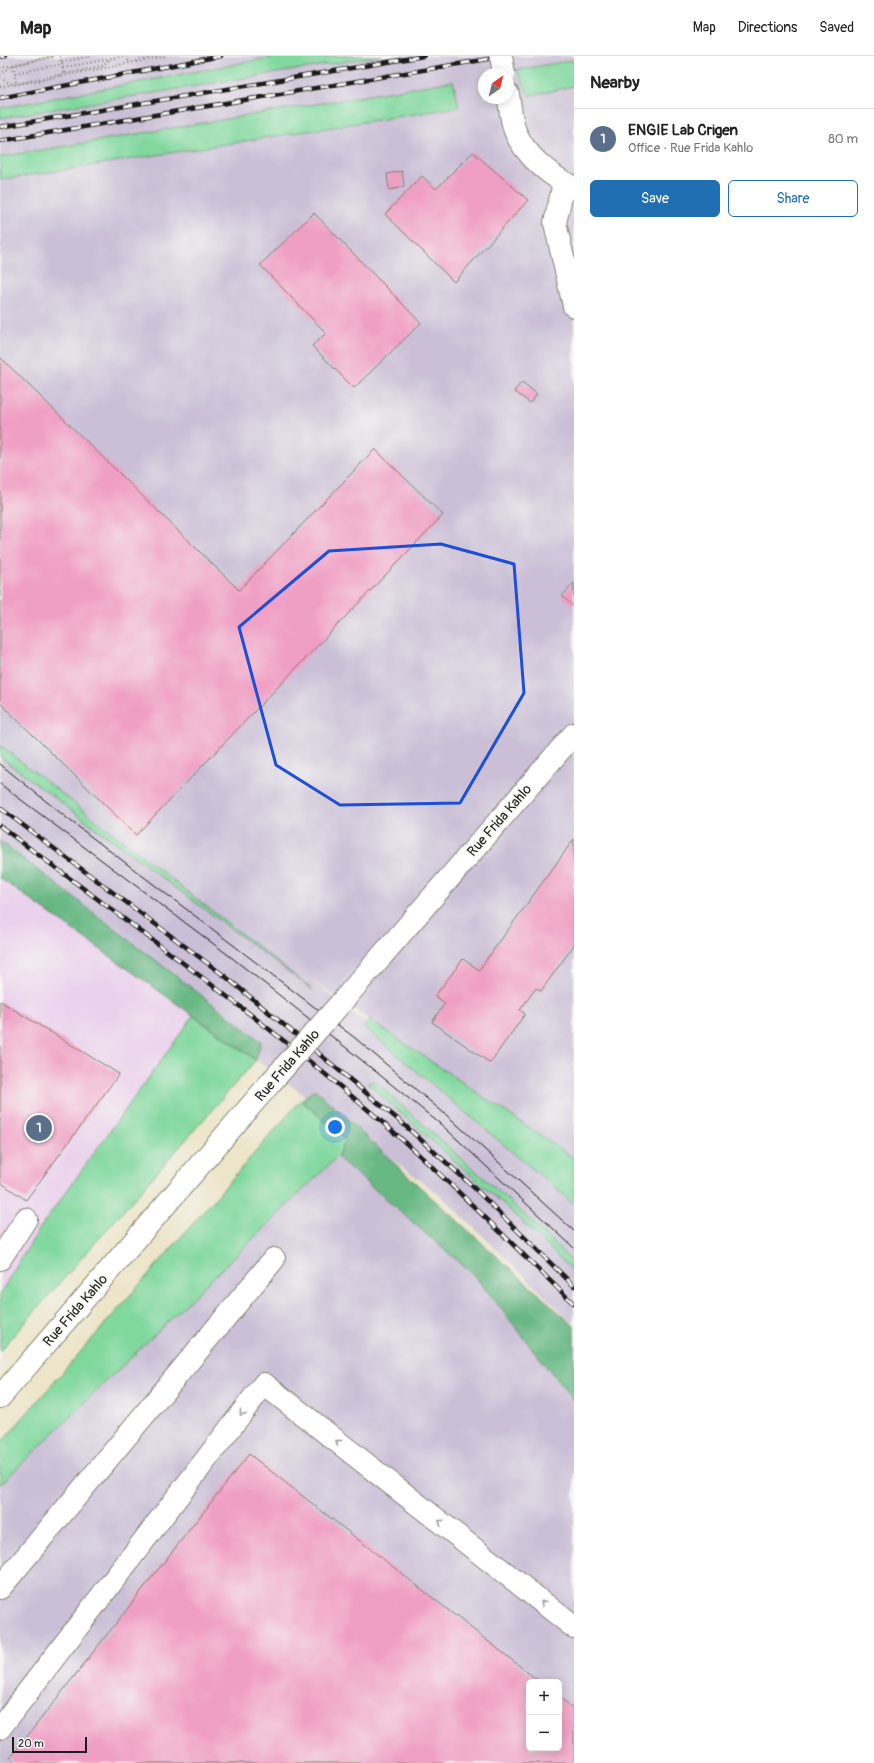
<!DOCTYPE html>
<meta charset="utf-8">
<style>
body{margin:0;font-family:Pangolin,sans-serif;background:#f6f6f6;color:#222}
.controls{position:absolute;right:12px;bottom:12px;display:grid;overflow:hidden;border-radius:6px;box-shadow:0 2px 10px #0003}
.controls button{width:36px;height:36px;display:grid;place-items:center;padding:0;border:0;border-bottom:1px solid #e0e0e0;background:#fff;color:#222;font:20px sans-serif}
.compass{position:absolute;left:478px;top:12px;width:36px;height:36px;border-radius:50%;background:#fff;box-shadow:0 2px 10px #0003;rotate:35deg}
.scale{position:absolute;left:12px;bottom:10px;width:75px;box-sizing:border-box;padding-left:4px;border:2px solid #1c1c1c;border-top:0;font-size:11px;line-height:14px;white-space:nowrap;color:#1c1c1c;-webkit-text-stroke:3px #f6f6f2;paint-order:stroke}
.you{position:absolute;left:335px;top:1071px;width:14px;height:14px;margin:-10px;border:3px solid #fff;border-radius:50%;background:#1a73e8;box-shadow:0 0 0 6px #1a73e833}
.badge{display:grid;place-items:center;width:26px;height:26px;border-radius:50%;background:#1f6fb2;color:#fff;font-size:13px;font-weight:700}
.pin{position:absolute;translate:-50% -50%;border:2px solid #fff;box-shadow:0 1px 4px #0006}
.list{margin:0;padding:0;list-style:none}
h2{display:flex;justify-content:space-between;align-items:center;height:52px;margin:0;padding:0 16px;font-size:17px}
h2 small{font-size:13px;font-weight:400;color:#767676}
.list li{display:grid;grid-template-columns:26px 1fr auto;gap:12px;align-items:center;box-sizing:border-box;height:60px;padding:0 16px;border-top:1px solid #e0e0e0}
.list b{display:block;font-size:15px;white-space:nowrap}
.list p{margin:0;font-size:13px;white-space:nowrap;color:#767676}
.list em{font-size:13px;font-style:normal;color:#767676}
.actions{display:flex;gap:8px;padding:12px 16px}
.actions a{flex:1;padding:9px 0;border:1px solid #1f6fb2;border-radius:6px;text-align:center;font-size:14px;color:#1f6fb2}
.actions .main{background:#1f6fb2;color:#fff}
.map{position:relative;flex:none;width:574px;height:1707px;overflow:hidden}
header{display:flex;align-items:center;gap:24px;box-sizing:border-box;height:56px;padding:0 20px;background:#fff;border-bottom:1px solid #e0e0e0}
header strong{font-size:19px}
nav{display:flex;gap:22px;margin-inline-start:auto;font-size:14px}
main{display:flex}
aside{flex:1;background:#fff}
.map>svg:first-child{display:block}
</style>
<header>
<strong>Map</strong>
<nav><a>Map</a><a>Directions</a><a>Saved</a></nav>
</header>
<main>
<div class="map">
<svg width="574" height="1707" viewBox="0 0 574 1707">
<rect width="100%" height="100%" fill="#f6f6f2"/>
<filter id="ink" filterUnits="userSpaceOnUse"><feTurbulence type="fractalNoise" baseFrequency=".025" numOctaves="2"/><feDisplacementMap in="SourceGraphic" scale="8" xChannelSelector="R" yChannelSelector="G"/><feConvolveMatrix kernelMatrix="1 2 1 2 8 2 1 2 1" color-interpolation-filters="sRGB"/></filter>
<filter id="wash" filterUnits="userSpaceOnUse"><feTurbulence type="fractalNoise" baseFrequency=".012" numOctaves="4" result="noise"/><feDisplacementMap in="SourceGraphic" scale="16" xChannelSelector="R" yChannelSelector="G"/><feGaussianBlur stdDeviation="0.9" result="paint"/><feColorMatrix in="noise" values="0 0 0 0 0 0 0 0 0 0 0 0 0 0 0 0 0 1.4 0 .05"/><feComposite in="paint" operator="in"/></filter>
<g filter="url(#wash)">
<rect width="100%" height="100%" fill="#ede5c9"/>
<path fill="#ead1ec" d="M0,823L256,1004L0,1295Z"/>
<path fill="#cabfd6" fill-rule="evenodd" d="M0,0H574V1102L306,921L380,978L546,1121L574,1149V1268L439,1138L256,1004L0,823ZM484,18H508V42H484Z
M337,1101L475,1220L574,1345V1707H0V1429ZM529,1626H559V1692H529Z"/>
<path fill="#80d89d" stroke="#4e7a5c" d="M279,0H381L0,62V52Z
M574,4V30L529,40L517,14Z
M453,25L459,51L0,124V101Z
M0,689L313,934L3,703L0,700Z
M193,960L256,1004L0,1295V1237L40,1172Z
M370,964L574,1102V1148L364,971Z
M374,1025L514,1149L574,1207V1216L509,1153L367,1027Z
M301,1044L346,1084L337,1101L0,1429V1388Z"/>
<path fill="#68b884" stroke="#426a50" d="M0,785L261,985L256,1004L0,822Z
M315,1033L408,1120L574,1270V1345L475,1220L337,1101L346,1084L301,1044Z"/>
<g id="blocks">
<path fill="#f09fc4" d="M473,96L528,144L454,226L385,158L422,120L436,133Z
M402,115L404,131L389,134L387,118Z
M314,157L421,267L354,332L312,290L326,277L260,209Z
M0,301L239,534L375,393L443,459L136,779L0,647Z
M522,326L537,338L530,347L514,335Z
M574,527V551L562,540Z
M574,783V889L541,935L536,932L520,954L525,958L490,1007L432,966L445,947L435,940L463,903L479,914Z
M0,945L119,1018L26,1144L0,1126Z
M249,1398L540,1626H529V1692H559V1641L574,1653V1707H16L10,1702Z"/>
</g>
</g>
<g filter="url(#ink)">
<use href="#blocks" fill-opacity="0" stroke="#848072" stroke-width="1"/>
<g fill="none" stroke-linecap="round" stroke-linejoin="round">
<defs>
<path id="minor" d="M564,127L555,167L574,250
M340,948L574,678
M0,1203L26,1163
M0,1341L272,1025
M0,1532L274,1203
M0,1672L264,1328L574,1571"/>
<path id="major" d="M508,38C510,50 511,64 515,75C525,100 551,120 574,132"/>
</defs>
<use href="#minor" stroke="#848072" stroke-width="24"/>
<use href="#major" stroke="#848072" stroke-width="24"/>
<path stroke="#848072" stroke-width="2.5" stroke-dasharray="1 3" stroke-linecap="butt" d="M127,0L129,7
M62,6L91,0
M63,12L123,0
M15,17L63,8
M0,18L14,9L56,0
M0,22L14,29L166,0"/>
<use href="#minor" stroke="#fff" stroke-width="22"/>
<use href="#major" stroke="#fff" stroke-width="22"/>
<path stroke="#1c1c1c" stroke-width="1" d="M0,708L68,763L355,982L451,1063L574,1175
M0,728L227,898L354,998L444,1071L574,1192"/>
<defs>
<path id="rail" d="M0,1L5,0
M0,42L221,0
M0,71L424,0
M0,85L506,0
M0,752L226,921L341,1016L401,1066L469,1127L574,1230
M0,770C131,869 265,964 389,1072C453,1128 513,1189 574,1248"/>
</defs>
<use href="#rail" stroke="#1c1c1c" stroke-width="4.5"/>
<use href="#rail" stroke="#f6f6f2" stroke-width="3" stroke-dasharray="9" stroke-linecap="butt"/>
<defs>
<path id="minor-bridge" d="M272,1025L340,948"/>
<path id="major-bridge" d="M501,0L504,18"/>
</defs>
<use href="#minor-bridge" stroke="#848072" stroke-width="24" stroke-linecap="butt"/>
<use href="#major-bridge" stroke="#848072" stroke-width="24" stroke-linecap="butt"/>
<path stroke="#848072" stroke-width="2.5" stroke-dasharray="1 3" stroke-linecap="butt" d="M60,0L64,18
M13,9L16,27
M0,12L54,0
M0,31L102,10L111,2"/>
<use href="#minor-bridge" stroke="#fff" stroke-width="22"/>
<use href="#major-bridge" stroke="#fff" stroke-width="22"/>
</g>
<defs><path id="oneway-chevron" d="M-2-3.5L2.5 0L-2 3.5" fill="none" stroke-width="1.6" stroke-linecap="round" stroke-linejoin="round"/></defs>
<g stroke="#999">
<use href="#oneway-chevron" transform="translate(242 1357) rotate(128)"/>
<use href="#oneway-chevron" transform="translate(338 1386) rotate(-142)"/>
<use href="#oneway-chevron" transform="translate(441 1466) rotate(-142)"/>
<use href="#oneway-chevron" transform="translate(543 1547) rotate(-142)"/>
</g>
</g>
<path fill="none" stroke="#1d4ed8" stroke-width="3" stroke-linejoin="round" d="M441,488L514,508L524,637L460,747L340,749L276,709L239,571L329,495Z"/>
<g text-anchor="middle" stroke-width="3.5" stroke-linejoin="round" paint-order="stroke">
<g font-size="14" fill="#1c1c1c" stroke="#f6f6f2">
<text transform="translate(499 764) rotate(-49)" y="5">Rue Frida Kahlo</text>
<text transform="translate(287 1009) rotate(-49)" y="5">Rue Frida Kahlo</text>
<text transform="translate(75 1254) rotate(-49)" y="5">Rue Frida Kahlo</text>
</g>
</g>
</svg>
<div class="controls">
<button>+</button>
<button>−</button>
</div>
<svg class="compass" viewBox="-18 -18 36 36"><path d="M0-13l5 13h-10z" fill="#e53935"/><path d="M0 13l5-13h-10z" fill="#767676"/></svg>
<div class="scale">20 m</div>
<div class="you"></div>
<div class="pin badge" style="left:39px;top:1072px;background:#5c6f8a">1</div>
</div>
<aside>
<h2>Nearby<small></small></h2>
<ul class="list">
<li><span class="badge" style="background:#5c6f8a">1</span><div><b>ENGIE Lab Crigen</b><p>Office · Rue Frida Kahlo</p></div><em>80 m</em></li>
</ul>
<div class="actions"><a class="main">Save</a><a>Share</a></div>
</aside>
</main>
